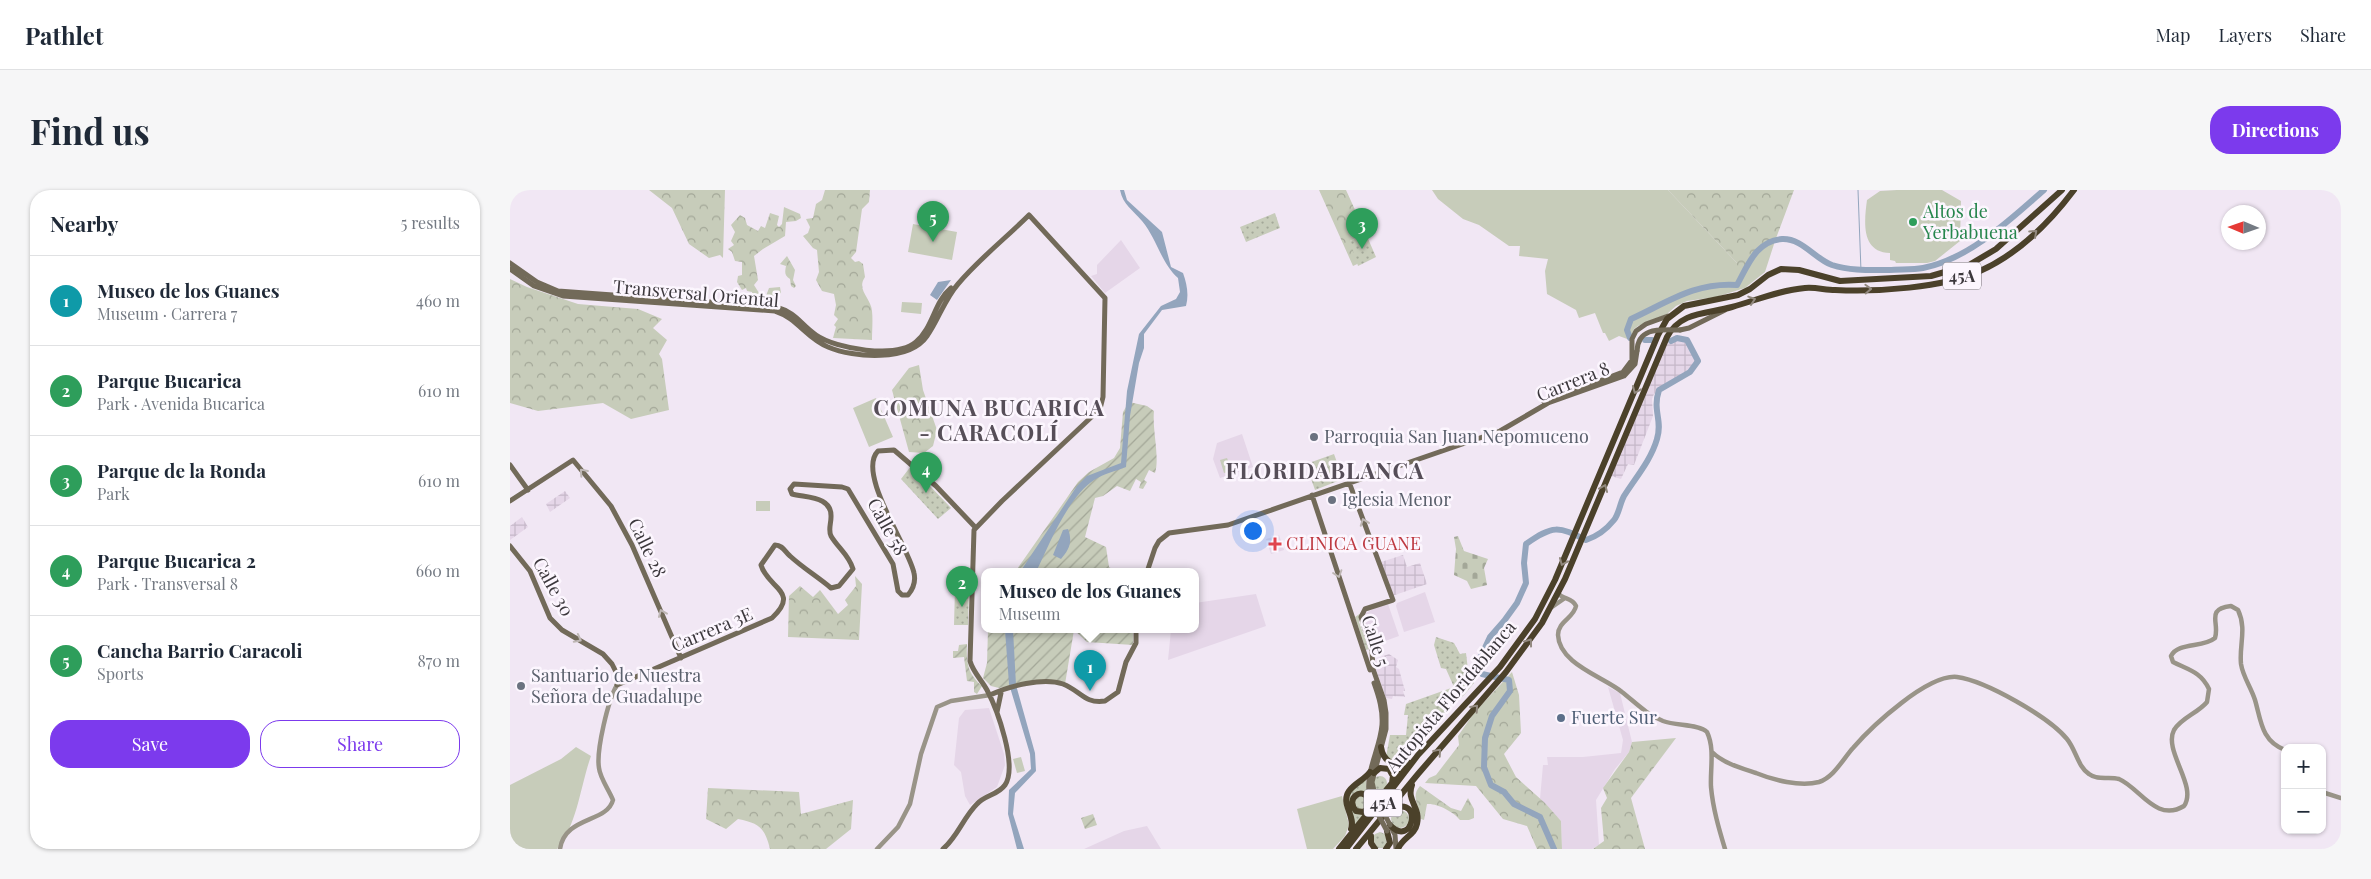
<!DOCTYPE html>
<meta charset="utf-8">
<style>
body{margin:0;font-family:"Playfair Display",serif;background:#f6f6f7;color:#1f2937}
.controls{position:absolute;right:15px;bottom:15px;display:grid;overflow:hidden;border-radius:10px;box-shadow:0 1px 4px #0004}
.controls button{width:45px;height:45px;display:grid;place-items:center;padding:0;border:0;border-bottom:1px solid #e0e1e3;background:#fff;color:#1f2937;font:25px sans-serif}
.compass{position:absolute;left:1711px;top:15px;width:45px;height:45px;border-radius:50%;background:#fff;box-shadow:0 1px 4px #0004;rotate:272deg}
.you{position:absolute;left:742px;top:340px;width:18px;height:18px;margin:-12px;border:4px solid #fff;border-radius:50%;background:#1a73e8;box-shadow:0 0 0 8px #1a73e833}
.badge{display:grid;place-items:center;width:32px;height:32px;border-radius:50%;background:#7c3aed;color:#fff;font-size:16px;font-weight:700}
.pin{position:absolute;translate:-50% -41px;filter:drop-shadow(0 1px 2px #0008)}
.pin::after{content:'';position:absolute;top:26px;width:18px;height:15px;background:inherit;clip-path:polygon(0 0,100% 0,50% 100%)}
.popup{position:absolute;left:471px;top:378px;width:218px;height:65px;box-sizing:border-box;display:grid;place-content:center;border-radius:10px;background:#fff;filter:drop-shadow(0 1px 4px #0005);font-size:16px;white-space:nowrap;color:#747a83}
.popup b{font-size:19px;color:#1f2937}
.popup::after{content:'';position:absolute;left:50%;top:100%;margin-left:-10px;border:10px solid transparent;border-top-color:#fff}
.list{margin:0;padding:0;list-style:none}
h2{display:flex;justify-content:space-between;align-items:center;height:65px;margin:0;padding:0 20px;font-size:21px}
h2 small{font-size:16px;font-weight:400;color:#747a83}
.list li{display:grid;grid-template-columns:32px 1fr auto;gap:15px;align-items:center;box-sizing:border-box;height:90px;padding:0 20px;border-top:1px solid #e0e1e3}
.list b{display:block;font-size:19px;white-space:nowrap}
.list p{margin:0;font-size:16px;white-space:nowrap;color:#747a83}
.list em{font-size:16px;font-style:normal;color:#747a83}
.actions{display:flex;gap:10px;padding:15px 20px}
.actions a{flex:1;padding:11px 0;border:1px solid #7c3aed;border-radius:20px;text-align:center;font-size:18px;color:#7c3aed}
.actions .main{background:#7c3aed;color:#fff}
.map{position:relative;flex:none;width:1831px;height:659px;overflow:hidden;border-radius:20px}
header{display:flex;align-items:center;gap:30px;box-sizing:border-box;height:70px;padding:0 25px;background:#fff;border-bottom:1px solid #e0e1e3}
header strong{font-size:24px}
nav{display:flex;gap:28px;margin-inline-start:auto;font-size:18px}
.intro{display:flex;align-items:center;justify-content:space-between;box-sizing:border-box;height:120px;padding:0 30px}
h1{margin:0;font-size:35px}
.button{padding:12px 22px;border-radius:20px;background:#7c3aed;color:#fff;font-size:18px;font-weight:700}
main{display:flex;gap:30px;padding:0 30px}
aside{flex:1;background:#fff;border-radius:20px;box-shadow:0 1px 4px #0004}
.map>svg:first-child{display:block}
</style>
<header>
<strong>Pathlet</strong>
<nav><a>Map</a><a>Layers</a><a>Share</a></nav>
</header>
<div class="intro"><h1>Find us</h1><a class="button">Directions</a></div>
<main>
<aside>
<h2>Nearby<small>5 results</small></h2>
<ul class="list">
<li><span class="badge" style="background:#0f9aa8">1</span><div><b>Museo de los Guanes</b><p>Museum · Carrera 7</p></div><em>460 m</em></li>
<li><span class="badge" style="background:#2e9e5b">2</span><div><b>Parque Bucarica</b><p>Park · Avenida Bucarica</p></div><em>610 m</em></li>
<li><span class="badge" style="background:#2e9e5b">3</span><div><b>Parque de la Ronda</b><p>Park</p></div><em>610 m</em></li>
<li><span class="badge" style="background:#2e9e5b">4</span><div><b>Parque Bucarica 2</b><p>Park · Transversal 8</p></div><em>660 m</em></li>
<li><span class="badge" style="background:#2e9e5b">5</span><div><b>Cancha Barrio Caracoli</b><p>Sports</p></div><em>870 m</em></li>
</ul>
<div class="actions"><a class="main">Save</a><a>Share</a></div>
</aside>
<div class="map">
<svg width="1831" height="659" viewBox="0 0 1831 659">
<defs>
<pattern id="industrial-grid" width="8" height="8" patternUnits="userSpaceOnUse" patternTransform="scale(1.25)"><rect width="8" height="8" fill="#e5d6e8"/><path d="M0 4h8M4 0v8" fill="none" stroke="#c5b8c8"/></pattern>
<pattern id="forest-crowns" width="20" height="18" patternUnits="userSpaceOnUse" patternTransform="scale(1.25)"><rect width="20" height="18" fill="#c7ccba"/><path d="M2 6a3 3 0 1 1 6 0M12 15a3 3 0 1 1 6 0" fill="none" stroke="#a3a798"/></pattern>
<pattern id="cemetery-stones" width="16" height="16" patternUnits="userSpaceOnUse" patternTransform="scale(1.25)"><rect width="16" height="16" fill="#c7ccba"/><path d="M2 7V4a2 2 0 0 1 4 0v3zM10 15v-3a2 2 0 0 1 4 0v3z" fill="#a3a798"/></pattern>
<pattern id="park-dots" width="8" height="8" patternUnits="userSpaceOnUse" patternTransform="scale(1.25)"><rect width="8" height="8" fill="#c7ccba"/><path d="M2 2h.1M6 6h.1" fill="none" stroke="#a3a798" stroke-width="1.8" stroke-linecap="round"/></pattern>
<pattern id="garden-furrows" width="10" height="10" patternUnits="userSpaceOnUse" patternTransform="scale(1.25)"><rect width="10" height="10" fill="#c7ccba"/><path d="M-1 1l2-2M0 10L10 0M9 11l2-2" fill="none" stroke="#a3a798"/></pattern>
</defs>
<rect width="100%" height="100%" fill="#f1e7f4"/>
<path fill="#e5d6e8" d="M611,50L630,78L595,103L581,86L587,84V75Z
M732,244L743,277L710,288L703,269L707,253Z
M769,345L774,360L761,364L756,349Z
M915,402L925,432L894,442L886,416L887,413Z
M746,404L756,436L658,470L661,440H685V413Z
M878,414L889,446L864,455L857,436L853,431L854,424L867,417Z
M1098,497L1110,503L1122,552L1119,562L1105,579L1086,610L1089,655L1082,659H1052L1051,631L1030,609L1033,575H1038L1037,567H1073L1111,563L1113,550Z
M479,518L494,564L495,575L487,597L460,615L455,606L451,582L444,575L449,528L455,520Z
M637,636L651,659H574L614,641Z"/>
<path fill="url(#industrial-grid)" d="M1167,148L1177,150L1182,157L1188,171L1185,177L1144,204L1142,209L1143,226L1124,275L1118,274L1111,289L1101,286L1157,151Z
M55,301L60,308L40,322L36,314Z
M12,327L18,337L0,350V336Z
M893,365L897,377L910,373L917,394L882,406L871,372Z
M879,464L888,470L886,477L889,479L895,501H893L895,507L883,506L882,509L876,508L864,474L868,468Z"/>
<path fill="#c7ccba" d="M922,0H1158L1227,73V94C1237,78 1244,54 1265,51L1255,82L1235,98L1206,107L1177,111L1166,116L1157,124L1128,136L1124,139L1120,150L1109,146L1099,151L1095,143H1093L1085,123L1069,128L1066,120L1037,104L1035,81L1038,69L1009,66L1010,56H999L969,35L953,29L928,9Z
M1387,0H1432L1451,11L1450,51L1425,71L1417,73H1386L1385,71L1380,70V63C1351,62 1354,32 1357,10L1370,1Z
M403,34L447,42L442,70L398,62Z
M392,112L412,113L411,124L391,122Z
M366,208L383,247L359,257L343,218Z
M717,268L722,281L714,283L710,270Z
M246,311H260V321H246Z
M66,557L81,566C70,597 68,633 47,659H0V595L51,569Z
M511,567L515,581L507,583L503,569Z
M832,606L839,635L835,646L823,659H797L787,619Z"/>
<path fill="url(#forest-crowns)" d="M139,0H215L213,68L210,65L199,68L179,54L162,18Z
M315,0H360L359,12L352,19L346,62L341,68L345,72L349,71L353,74L355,87C346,100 361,108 362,121C363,130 362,141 362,150L323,148L326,137L324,135L328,129L324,125L326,115L324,104L312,101L306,90L309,82L307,60L303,58L293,46L298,43L300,37L296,29L303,28L306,14L312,10Z
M809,0H836L856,44L840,51L860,68L843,76Z
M1158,0H1284L1265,51C1244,54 1236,78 1227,95V73Z
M274,17L290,24L291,28L286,31L276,32L275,46L253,59L244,66L248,90L244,95L254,111L259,98L270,97L271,103L264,106L266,111L263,114L242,117V102L237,101L236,98L232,100L227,92L228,86L232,85V72L225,71L222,62L218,59L224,55L221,51L225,42L221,35L230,25L235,28L237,35L248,41L251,36L255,38L260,23L269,26L267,35L269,37L272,34Z
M277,66L285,80L283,90L286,96L284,98L281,96L280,89C274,85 275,82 276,76L270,74Z
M0,89L17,97L68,114L128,119L152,129L143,138L157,150L149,164L152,169L159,220L121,229L93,213L28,221L0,213Z
M409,175L413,200L427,240L423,256L414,263L399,262L382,200L399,178Z
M345,386L352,394L349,450L278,447L279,406L290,396L303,407L310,400L328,424L338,415L335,410L346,396Z
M851,423L849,432L859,459L856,460L845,427Z
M1002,482L1009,505L1011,543L994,564L1006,587L1035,613L1051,631L1052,659H1027L1017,636L993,629L966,596L915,593L919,588L926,585L949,555L948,546L964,523Z
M1166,548L1121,608L1135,659H1083L1094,651L1091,618L1097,608L1093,598L1119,562L1122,552Z
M910,596L941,618L951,621L958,608L964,619V628L959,630H950C944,622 927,613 917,614L914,630L911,629C910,616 900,607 910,596Z
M198,598L289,602L291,624L343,610L341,639L316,659H260C255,638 249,633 228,629L216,639L196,629Z"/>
<path fill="url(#cemetery-stones)" d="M948,346L954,361L978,369L974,378L977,395L961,399L957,391L944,385L946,359L944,347Z"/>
<path fill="url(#park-dots)" d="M765,23L770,38L736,52L730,37Z
M856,44L866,67L848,76L840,51Z
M824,264L833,289L805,300L796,274Z
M401,276L441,318L428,329L391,289Z
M445,398H459L458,435H444Z
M926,447L944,453L950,464L956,463L958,480L964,493L955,504L916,541L893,570C886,572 882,571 876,567L880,545H896L898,525H894L896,514L944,497L936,479L931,478L924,455Z
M863 593a7 7 0 1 1 14 0a7 7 0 1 1-14 0Z
M856,590L857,603L846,602L841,605V618L856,622L843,637L838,616L839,602Z
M844 613a7 7 0 1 1 14 0a7 7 0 1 1-14 0Z
M881 629a9 9 0 1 1 18 0a9 9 0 1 1-18 0Z
M870,642L875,644L877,654L873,658H867L862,648L865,644Z"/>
<path fill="url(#garden-furrows)" d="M619,212L637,216L644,221C642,240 650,267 645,283L639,280L634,290L637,292L633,299L629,298L631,292L626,289L620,301L607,296L593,306L585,308L575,347L596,357L599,377L607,382H505L568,292L579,282L604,268L610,258L613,222Z
M478,440H623V455L577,452L564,440L555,494L544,490L489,498L481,496L473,488L477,473Z
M457,454C456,473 458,484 472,496L467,504L464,502V492L457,491L454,467L443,468V461H448L449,455Z
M583,624L587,635L575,639L571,628Z"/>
<path fill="#93a5bd" d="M610,0H614L617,10L652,42L661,77L673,83C677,94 679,105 676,116L652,120L634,144V158L629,173L620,226L616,277C606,281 593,284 584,290C558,307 539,355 526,382H510L567,296L577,286L611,273L617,201L629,144L651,116L666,109L670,102L668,88C651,73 647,49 632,31C623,20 613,15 610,0Z
M441,90L427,110L420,105L428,92Z
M558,339C563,352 559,360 551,369L543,365L553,340Z
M495,440H503L506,495L525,563L526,581L505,603L503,624L514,659H507L498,624L499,600L521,579L520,564L499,494Z"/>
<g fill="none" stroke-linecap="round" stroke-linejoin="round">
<path stroke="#93a5bd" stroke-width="1" d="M1348,0L1351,81"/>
<path stroke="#93a5bd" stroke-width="6" d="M1120,148L1117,140L1121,129C1158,112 1185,92 1227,95C1238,75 1246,51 1272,49C1292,48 1305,69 1322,75C1341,81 1360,80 1379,80C1390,79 1402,80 1413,78C1459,69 1500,30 1534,0
M1135,150H1142
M1044,659L1030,627L1004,614L994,602L981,595L974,577L975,548L982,526L1000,501L999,490L972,484L968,472L973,462L980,447L994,431L1007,413L1016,393L1014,373L1016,354C1043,335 1048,336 1076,350C1088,346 1096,340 1104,330C1109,324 1110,313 1114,306C1126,287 1141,270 1147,249C1153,230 1142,221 1149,200L1180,182L1188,171L1177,150L1167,148L1161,151"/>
<path stroke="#999488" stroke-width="4.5" d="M1048,403C1053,410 1062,407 1066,416C1064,428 1048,431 1048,445C1049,474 1094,487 1112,502C1126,513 1136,524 1153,531C1166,536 1189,534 1197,542C1205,559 1200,579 1201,597C1203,619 1209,639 1215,659
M1042,417L1055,408
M1202,562C1213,573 1231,578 1246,583C1263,590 1290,597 1309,592C1324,587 1333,569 1343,558C1362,536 1418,484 1447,487C1476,491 1539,527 1557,549C1566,560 1568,577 1579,584C1588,591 1599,586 1609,589C1630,598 1646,633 1674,616C1688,596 1653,561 1664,540C1671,528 1688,523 1697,512L1699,499C1691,482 1679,480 1663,472L1661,466C1668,452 1693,458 1705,448C1710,433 1695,419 1721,416L1728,420C1737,439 1729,455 1731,474C1733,487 1741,497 1745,510C1751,530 1751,551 1775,560
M1812,602L1831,608
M50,659C55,626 97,633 103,610C99,600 90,588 89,578C86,561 98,510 107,495
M367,659L388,637L400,614L411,564L427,517L441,511L480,505"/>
<path stroke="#726a59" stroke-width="5" d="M0,73L27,92L48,101L266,117C287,123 290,134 306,145C326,159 386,169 406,152C423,138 424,112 441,98
M0,79L24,96L53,106L265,121C287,128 297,149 318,157C344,168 399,172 417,146C429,129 434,110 448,94C469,69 496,48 519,25L595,108L593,207L590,219L492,311L464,340L460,471C463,482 471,489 477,500C487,519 508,576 495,595C488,605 475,605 467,614C453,628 448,646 433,659
M1170,140L1179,138L1215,120
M1034,212L1113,182L1122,170V149L1126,141L1136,134L1158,126
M0,275L18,300
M839,292L883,410L855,419L851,427L862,461L863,479L874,510L876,523V539L862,592L865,605
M802,305L860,480
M0,311L63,270L101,316L122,355L171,468
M0,356L20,381L40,428L52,440L93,464L102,474L111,492
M637,382L645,358L649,351L659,343L718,335L990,241L1038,213L1114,186L1125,174L1127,161
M107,495L262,428C291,401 257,398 251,375L265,355C273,355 275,362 280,366C293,378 308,387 321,398L329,396L343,379C339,365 328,358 321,346C318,340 321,334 321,327C322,306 297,308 282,304L280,299L284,294L332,297L338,299L383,374L388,401L392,405H398C403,399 406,392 404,383C399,357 346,283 368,261L384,260L426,296L465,337
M480,505C499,496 533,487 553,494C571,501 574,514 595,511L608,502L616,472L626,453V440
M487,522L491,503
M860,608C854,583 870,560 872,535C873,520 869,507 864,493
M880,635L885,645L886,659"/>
<path stroke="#4b412a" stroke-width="6" d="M871,557C873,571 884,578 898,572
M864,583L870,578L879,579L883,586L882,593
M859,619L853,622L846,621C835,609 851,596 860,609
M880,635C902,659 914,607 884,618
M841,639C846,626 830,614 839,601C845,593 854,590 860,582
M861,646V653L865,659
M829,659L898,573
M836,659L908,565L990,477L1025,429L1045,390L1148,145L1157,129L1174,116L1228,105L1240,99L1258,85L1271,79L1289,80L1330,91L1421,86L1459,75L1486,59L1552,0
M846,659L908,584L996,482L1032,433L1055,389L1157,147C1171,121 1197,124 1222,117C1247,110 1270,100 1295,98C1306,97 1315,100 1325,100C1368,102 1432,98 1470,81C1508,64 1540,32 1564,0
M876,659L880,653L877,641
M888,659C892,648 905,645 907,634C911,617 896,611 902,595"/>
<path stroke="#726a59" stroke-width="5" d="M1127,161C1128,136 1152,140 1170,140
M865,605L880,635
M860,609L877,641"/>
</g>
<defs><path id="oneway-chevron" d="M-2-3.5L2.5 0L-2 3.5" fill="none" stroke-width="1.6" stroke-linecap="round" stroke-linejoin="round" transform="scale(1.25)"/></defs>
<g stroke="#92897f">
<use href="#oneway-chevron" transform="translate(1524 43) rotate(-42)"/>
<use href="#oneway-chevron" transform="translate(1358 99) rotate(-2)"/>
<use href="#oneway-chevron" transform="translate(1242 110) rotate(-18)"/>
<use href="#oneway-chevron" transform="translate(1126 200) rotate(113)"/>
<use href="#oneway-chevron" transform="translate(1094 298) rotate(-67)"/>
<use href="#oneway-chevron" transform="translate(1053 372) rotate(113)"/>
<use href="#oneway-chevron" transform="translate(1019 452) rotate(-54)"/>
<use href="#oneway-chevron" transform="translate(965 518) rotate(-49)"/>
<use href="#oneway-chevron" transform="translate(928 562) rotate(-49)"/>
</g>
<g stroke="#beb7b4">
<use href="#oneway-chevron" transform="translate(73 282) rotate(-131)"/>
<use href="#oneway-chevron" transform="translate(854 332) rotate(-110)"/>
<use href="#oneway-chevron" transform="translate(828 384) rotate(72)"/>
<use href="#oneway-chevron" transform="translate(152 423) rotate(-113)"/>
<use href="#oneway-chevron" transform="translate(68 449) rotate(28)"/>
</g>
<circle fill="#2e9e5b" stroke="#fcf6fe" stroke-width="2" cx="1403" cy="32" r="5"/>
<g fill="#6b7280" stroke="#fcf6fe" stroke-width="2">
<circle cx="804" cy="247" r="5"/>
<circle cx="822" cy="310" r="5"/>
<circle cx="11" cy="496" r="5"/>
</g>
<path fill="#e0444e" stroke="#fcf6fe" stroke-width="2" d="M762.5 346.5h5v5h5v5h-5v5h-5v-5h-5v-5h5z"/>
<circle fill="#5c6f8a" stroke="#fcf6fe" stroke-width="2" cx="1051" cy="528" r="5"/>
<g text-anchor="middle" stroke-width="5" stroke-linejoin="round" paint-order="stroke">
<g fill="#fcf6fe" stroke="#767177" stroke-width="1">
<rect x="1433" y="72.5" width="38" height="27" rx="4"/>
<rect x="854" y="599.5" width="38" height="27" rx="4"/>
</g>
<g font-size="16" font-weight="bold" fill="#3c383d">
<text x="1452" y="92">45A</text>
<text x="873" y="619">45A</text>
</g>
<g font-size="18" fill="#27864d" stroke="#fcf6fe" text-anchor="start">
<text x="1413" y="28">Altos de<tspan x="1413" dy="21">Yerbabuena</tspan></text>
</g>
<g font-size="18" fill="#3c383d" stroke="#fcf6fe">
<text transform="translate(186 104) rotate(5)" y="6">Transversal Oriental</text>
<text transform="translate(1063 192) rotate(-22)" y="6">Carrera 8</text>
<text transform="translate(377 337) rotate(61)" y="6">Calle 58</text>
<text transform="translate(137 358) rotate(64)" y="6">Calle 28</text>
<text transform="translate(43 397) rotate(61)" y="6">Calle 30</text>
<text transform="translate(202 440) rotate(-23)" y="6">Carrera 3E</text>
<text transform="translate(865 451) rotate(72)" y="6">Calle 5</text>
<text transform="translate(941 507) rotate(-50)" y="6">Autopista Floridablanca</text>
</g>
<g font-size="18" fill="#5b616d" stroke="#fcf6fe" text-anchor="start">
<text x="814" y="253">Parroquia San Juan Nepomuceno</text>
<text x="832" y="316">Iglesia Menor</text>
<text x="21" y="492">Santuario de Nuestra<tspan x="21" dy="21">Señora de Guadalupe</tspan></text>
</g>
<g font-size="18" fill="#be3a42" stroke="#fcf6fe" text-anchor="start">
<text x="776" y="360">CLINICA GUANE</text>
</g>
<g font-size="18" fill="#4e5e75" stroke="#fcf6fe" text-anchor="start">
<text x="1061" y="534">Fuerte Sur</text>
</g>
<g font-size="22" font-weight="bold" letter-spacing="1" fill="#564e58" stroke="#fcf6fe">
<text x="479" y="226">COMUNA BUCARICA<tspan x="479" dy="25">- CARACOLÍ</tspan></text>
<text x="815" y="289">FLORIDABLANCA</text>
</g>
</g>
</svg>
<div class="controls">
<button>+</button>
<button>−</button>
</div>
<svg class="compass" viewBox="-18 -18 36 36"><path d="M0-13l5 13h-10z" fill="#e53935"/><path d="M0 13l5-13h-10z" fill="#747a83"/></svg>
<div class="you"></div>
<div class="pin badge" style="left:580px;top:501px;background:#0f9aa8">1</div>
<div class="popup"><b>Museo de los Guanes</b>Museum</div>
<div class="pin badge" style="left:452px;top:417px;background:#2e9e5b">2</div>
<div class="pin badge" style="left:852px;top:59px;background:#2e9e5b">3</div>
<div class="pin badge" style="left:416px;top:303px;background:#2e9e5b">4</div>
<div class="pin badge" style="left:423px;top:52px;background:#2e9e5b">5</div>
</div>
</main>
